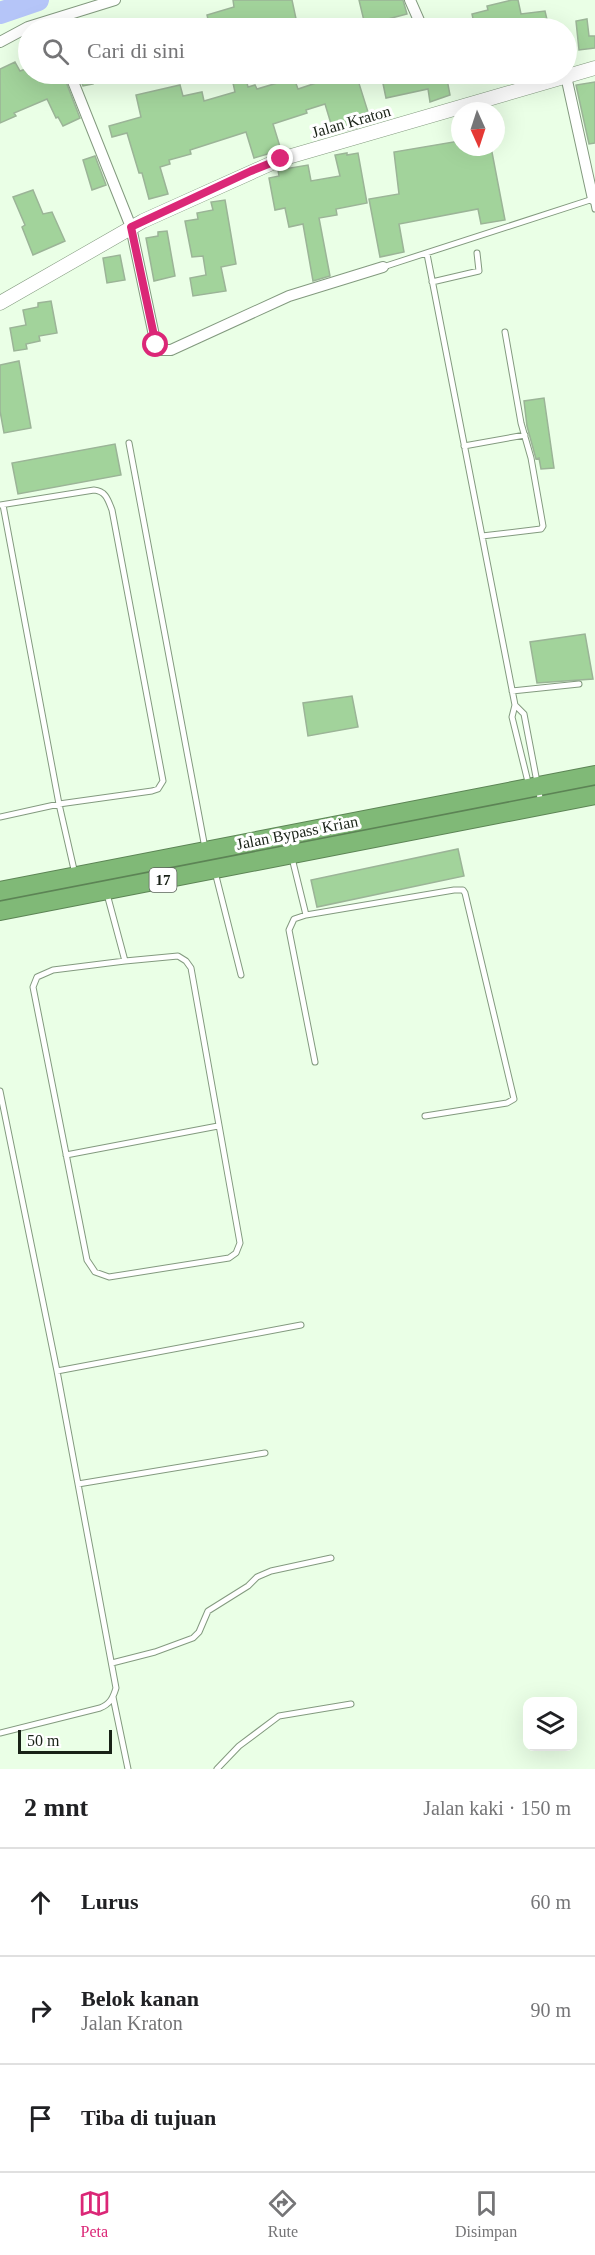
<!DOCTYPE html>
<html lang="id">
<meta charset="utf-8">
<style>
body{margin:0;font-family:Georgia,serif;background:#f6f6f6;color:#202124}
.controls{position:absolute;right:18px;bottom:18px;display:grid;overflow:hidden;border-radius:12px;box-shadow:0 6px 24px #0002}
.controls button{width:54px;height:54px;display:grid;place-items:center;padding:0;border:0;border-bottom:2px solid #e0e0e0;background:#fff;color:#202124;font:30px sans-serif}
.compass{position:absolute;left:451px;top:102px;width:54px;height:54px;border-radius:50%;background:#fff;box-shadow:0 6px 24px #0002;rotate:177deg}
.scale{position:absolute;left:18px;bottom:15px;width:94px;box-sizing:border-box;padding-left:6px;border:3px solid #192217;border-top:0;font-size:16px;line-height:21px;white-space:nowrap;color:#192217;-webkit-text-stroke:4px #fff;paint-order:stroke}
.stop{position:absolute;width:18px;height:18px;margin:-14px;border:4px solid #db2777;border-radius:50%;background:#fff}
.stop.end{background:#db2777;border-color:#fff;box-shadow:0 2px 6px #0008}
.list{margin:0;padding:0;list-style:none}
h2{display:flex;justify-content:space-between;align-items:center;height:78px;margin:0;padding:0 24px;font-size:26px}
h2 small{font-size:20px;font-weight:400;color:#757577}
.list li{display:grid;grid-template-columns:39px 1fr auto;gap:18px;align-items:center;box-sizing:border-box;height:108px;padding:0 24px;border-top:2px solid #e0e0e0}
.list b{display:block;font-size:22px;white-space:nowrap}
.list p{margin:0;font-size:20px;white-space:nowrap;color:#757577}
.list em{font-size:20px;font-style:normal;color:#757577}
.icon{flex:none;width:33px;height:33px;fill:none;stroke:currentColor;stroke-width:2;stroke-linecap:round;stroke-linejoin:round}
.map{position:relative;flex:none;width:595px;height:1769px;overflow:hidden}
.search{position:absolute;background:#fff;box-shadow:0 6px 24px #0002;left:18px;right:18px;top:18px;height:66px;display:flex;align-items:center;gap:15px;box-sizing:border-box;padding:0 21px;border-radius:33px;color:#757577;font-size:22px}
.sheet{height:402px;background:#fff}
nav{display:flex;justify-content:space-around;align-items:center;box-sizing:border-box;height:84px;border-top:2px solid #e0e0e0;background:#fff;font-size:16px;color:#757577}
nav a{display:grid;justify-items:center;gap:3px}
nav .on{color:#db2777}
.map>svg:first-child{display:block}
</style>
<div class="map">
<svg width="595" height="1769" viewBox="0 0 595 1769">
<rect width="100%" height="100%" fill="#eaffe6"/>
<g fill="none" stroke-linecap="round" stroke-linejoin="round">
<path stroke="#b5c5f8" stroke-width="22" d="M0,13L38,0"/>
</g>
<path fill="#a2d39b" stroke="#9bb497" stroke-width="1.5" d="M233,0H292L298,28H210L207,15L234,7Z
M359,0H403L407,14L365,25Z
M512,0H518L521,14L545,11L549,28H475L472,14L488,10L487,6Z
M587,19L589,36H595V48L579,50L576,21Z
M15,62L20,71L28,68V74H63L80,118L63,126L58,117L56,118L47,99L14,113L16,116L0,123V69Z
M78,74H90L93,84L83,86Z
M231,74H245L248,87L255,85L257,89L294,78L298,89L328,79L326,74H356L368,112L354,117L357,128L344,131L342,124L332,127L325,104L306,110L307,113L273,124L281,150L254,158L246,132L190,150L191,154L169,160L170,164L160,167L168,194L149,199L142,173H139L127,133L112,137L109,126L141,117L136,95L180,85L183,96L202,92L204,101L235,92Z
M381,74H446L450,95L430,102L428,89L386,98Z
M595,82V143L589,144L576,85Z
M459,141L460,147H491L505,220L481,224L478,209L399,224L404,252L380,257L369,199L399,194L394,152Z
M347,153V155L358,153L367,203L336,209L337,215L319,218L330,276L313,281L303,224L289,227L285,208L275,210L269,178L279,176L278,170L308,165L311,181L340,176L335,155Z
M95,156L106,185L92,190L83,160Z
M33,190L43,214L52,212L65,241L33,255L22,227L25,225L13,197Z
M225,200L236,264L221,267L226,291L193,296L190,278L206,275L203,256L192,257L185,221L198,219L197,213L213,210L211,202Z
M167,231L175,276L154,281L146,238L158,236V232Z
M120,255L125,280L107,283L103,258Z
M51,301L57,333L39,336L40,341L26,344L27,349L14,351L10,328L26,325L23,310L38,307V303Z
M19,361L31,428L4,433L0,411V365Z
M544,398L554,468L541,469L539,458L536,459L527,426L524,401Z
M115,444L121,475L18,494L12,463Z
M585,634L593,679L537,683L530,642Z
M352,696L358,727L308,736L303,703Z
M458,849L464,876L317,907L311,880Z"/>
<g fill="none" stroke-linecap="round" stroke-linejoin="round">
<defs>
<path id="lane" d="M427,254L515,705L512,717L529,786
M383,267L593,199L595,209
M432,282L479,271L477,253
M129,443L205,848
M464,446L525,435
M0,505L94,490C106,491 108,500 112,510L163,781L158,789L152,791L59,804L0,817
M3,505L59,804L75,874
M482,536L541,529L543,526L531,458L521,423L505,332
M512,691L579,684
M515,705L524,714L541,803
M292,858L306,915L454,890H463L465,893L514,1099L507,1103L425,1116
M215,872L241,975
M107,894L125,961L53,970L37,977L33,987L87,1260L95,1272L109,1277L229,1258L236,1253L240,1243L191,968L186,961L178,956L125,961
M306,915L294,919L289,930L315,1062
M0,1091L57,1371L116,1688C113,1698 110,1704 100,1708L0,1733
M66,1155L218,1126
M57,1371L301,1325
M78,1484L265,1453
M112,1663L155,1652L193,1638L199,1632L208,1611L248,1586L257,1577L271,1571L331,1558
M113,1697L128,1769
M217,1769L239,1746L279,1716L351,1704"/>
<path id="street" d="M410,0L421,25
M0,42L28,27L115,0
M70,74L131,227L156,345L161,350H171L289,296L383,267
M566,76L593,199L595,198"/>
<path id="secondary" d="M0,303L143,221L281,159L595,68"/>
<path id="highway" d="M0,891L595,775
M0,911L595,795"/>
</defs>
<use href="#lane" stroke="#839a7f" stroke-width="7"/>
<use href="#street" stroke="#839a7f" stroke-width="12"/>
<use href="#secondary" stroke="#839a7f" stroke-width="15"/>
<use href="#highway" stroke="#5c8455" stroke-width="20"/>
<use href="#lane" stroke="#fff" stroke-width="5"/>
<use href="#street" stroke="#fff" stroke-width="10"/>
<use href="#secondary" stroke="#fff" stroke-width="14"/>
<use href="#highway" stroke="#80b977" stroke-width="18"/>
</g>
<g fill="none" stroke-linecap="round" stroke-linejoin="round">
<path stroke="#db2777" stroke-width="8" d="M156,345L131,227L251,171L281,159"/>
</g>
<g text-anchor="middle" stroke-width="6" stroke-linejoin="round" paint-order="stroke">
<rect fill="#fff" stroke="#5e645d" stroke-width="1.5" x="149.5" y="868" width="27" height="24" rx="4.5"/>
<g font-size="15" font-weight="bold" fill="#192217">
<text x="163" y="885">17</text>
</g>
<g font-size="16" fill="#192217" stroke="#fff">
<text transform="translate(351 121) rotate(-16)" y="6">Jalan Kraton</text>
<text transform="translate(297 832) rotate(-11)" y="6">Jalan Bypass Krian</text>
</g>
</g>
</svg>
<div class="controls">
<button><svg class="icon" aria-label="layers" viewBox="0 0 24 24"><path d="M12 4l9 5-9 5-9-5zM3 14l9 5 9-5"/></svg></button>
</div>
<svg class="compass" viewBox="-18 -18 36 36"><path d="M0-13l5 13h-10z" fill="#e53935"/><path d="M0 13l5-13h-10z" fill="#757577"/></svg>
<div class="scale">50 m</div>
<div class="stop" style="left:156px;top:345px"></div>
<div class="stop end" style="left:281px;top:159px"></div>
<div class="search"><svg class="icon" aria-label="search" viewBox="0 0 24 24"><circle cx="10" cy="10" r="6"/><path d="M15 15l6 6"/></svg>Cari di sini</div>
</div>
<section class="sheet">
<h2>2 mnt<small>Jalan kaki · 150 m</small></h2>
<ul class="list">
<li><svg class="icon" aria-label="ahead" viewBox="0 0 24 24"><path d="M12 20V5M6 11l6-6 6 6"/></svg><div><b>Lurus</b></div><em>60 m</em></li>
<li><svg class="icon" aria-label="right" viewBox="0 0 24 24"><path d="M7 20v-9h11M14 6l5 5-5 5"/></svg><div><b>Belok kanan</b><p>Jalan Kraton</p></div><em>90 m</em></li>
<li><svg class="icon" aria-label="arrive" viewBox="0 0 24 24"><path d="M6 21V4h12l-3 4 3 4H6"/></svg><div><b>Tiba di tujuan</b></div></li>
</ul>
</section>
<nav>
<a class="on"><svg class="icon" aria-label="map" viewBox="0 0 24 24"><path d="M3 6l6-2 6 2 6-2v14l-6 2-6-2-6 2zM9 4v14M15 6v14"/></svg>Peta</a>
<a><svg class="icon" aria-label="directions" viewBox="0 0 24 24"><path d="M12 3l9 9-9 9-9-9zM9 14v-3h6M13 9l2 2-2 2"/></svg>Rute</a>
<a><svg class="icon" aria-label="saved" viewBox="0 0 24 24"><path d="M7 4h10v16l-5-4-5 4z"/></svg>Disimpan</a>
</nav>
